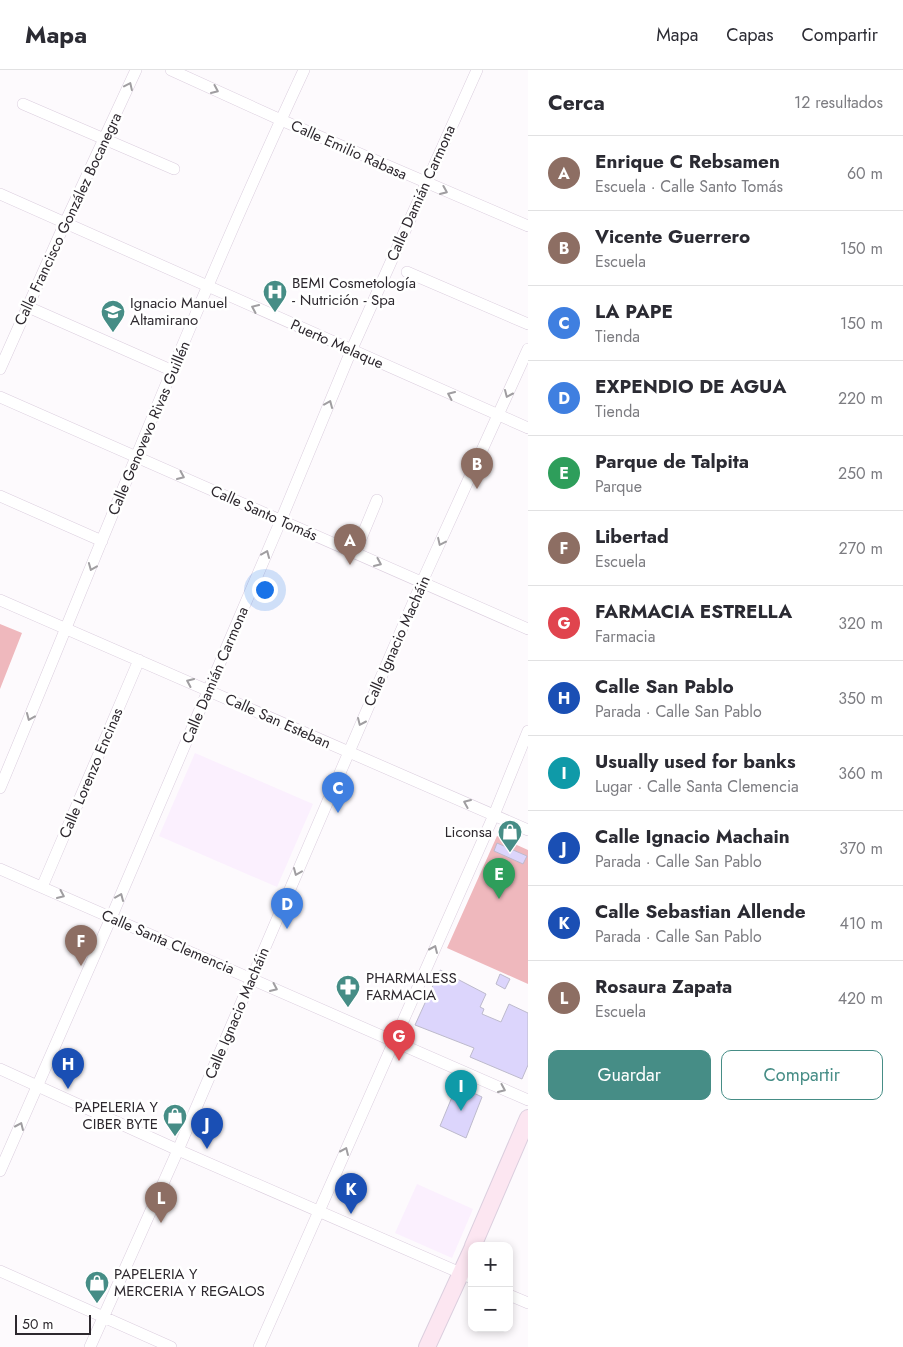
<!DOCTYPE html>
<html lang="es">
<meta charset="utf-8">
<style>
body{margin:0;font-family:Jost,sans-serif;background:#f2f2f3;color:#2b2b33}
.controls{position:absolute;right:15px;bottom:15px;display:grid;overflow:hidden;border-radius:10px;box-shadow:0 2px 8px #0003}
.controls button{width:45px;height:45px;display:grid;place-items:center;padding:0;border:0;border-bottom:1px solid #e1e1e2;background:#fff;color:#2b2b33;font:25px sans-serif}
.scale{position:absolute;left:15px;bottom:12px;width:76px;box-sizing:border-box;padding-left:5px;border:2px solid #2d282e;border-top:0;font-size:14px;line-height:18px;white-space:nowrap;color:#2d282e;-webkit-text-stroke:4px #fff;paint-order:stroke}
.you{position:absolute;left:264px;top:519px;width:18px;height:18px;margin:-12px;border:4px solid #fff;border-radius:50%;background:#1a73e8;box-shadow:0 0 0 8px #1a73e833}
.badge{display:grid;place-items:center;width:32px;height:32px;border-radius:50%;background:#468d86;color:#fff;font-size:16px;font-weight:700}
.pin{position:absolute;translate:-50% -41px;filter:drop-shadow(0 1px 2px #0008)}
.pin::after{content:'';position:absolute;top:26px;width:18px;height:15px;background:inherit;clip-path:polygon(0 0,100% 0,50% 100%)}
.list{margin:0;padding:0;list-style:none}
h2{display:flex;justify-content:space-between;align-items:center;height:65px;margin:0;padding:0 20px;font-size:21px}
h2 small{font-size:16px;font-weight:400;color:#7c7c81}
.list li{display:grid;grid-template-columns:32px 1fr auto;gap:15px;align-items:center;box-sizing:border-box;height:75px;padding:0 20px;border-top:1px solid #e1e1e2}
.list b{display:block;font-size:19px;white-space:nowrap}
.list p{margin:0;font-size:16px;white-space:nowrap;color:#7c7c81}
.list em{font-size:16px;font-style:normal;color:#7c7c81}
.actions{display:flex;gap:10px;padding:15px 20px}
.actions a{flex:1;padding:11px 0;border:1px solid #468d86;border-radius:10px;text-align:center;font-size:18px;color:#468d86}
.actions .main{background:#468d86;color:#fff}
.map{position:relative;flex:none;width:528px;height:1277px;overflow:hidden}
header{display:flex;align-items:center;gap:30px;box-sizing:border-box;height:70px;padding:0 25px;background:#fff;border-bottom:1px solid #e1e1e2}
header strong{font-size:24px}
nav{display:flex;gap:28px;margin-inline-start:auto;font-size:18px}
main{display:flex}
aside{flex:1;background:#fff}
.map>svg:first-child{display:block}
</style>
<header>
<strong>Mapa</strong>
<nav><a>Mapa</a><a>Capas</a><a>Compartir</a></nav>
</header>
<main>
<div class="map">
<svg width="528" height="1277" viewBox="0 0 528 1277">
<rect width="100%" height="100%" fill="#fdfafd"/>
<path fill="#fbf0fe" d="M195,683L313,734L277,817L159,766Z
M417,1114L473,1139L452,1188L395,1163Z"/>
<path fill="#efb8bd" d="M0,554L22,563L0,619Z
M497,766L528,780V914L447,878Z"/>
<path fill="#dcd5fc" stroke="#bdbacc" d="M497,773L527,786L523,794L494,781Z
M440,900L486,924L480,937L484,939L482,944L501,952L509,934L528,943V995L522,1009L470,987L474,978L415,955Z
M500,904L510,909L505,919L496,914Z
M457,1015L482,1027L466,1068L440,1056Z"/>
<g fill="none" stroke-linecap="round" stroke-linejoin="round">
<defs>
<path id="street" d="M171,0L281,50L528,156
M23,34L174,99
M0,124L528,358
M407,202L528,254
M28,237L173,301
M0,299L65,153L136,0
M0,327L528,559
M0,426L102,471
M355,483L377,430
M0,530L528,760
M0,718C100,478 194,236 304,0
M0,799L528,1030
M42,817L139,590
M0,999L178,1080L472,1208
M0,1101L111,848L281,450L351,281L477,0
M0,1201L171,1277
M509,1225L528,1233
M90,1277L178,1080L422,512L528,279
M259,1277L494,745L528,661"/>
<path id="secondary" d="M473,1176L528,1048
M427,1277L472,1179"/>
</defs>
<use href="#street" stroke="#dbcede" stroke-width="12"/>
<use href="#secondary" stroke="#dbcede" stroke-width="18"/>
<use href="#street" stroke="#fff" stroke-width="11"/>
<use href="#secondary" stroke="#fce6f1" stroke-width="16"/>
</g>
<defs><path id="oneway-chevron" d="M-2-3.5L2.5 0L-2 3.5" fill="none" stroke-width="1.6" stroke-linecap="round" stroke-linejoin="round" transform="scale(1.25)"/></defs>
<g stroke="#a09ea1">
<use href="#oneway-chevron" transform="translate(129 16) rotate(-65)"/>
<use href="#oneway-chevron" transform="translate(215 20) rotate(24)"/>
<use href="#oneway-chevron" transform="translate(444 121) rotate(23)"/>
<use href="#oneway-chevron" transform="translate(255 238) rotate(-156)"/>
<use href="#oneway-chevron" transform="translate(508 324) rotate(114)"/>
<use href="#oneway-chevron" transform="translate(451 325) rotate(-156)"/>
<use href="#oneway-chevron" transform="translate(329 334) rotate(-67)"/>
<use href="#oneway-chevron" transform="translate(181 406) rotate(24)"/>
<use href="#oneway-chevron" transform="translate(441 472) rotate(115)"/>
<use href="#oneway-chevron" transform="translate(266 484) rotate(-67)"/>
<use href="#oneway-chevron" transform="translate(378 493) rotate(24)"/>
<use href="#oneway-chevron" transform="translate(92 497) rotate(112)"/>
<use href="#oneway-chevron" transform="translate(190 612) rotate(-156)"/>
<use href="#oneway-chevron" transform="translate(30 647) rotate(113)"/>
<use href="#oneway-chevron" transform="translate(361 652) rotate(114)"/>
<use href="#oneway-chevron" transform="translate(467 733) rotate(-157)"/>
<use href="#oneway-chevron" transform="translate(297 802) rotate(113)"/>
<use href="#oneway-chevron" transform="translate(61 825) rotate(24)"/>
<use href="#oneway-chevron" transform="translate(120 827) rotate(-67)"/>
<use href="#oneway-chevron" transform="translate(434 879) rotate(-66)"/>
<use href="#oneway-chevron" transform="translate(274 918) rotate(24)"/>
<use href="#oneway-chevron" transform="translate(502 1019) rotate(24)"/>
<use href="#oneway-chevron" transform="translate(20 1056) rotate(-66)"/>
<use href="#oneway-chevron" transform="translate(345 1081) rotate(-66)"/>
</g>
<defs>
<symbol id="hospital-pin" viewBox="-11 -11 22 30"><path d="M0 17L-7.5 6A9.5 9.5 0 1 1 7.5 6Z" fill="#468d86" stroke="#fff"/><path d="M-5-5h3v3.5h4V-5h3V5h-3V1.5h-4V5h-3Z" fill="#fff"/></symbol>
<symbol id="school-pin" viewBox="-11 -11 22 30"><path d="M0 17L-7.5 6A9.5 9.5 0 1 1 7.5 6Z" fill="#468d86" stroke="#fff"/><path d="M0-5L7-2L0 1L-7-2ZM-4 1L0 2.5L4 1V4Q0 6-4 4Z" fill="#fff"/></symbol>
<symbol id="shop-pin" viewBox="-11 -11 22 30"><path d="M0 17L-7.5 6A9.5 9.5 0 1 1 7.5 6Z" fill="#468d86" stroke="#fff"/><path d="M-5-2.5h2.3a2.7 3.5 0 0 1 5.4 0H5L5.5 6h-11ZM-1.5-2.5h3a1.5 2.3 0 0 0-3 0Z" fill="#fff"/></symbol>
<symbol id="pharmacy-pin" viewBox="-11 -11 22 30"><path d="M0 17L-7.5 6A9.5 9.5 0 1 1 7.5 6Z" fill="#468d86" stroke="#fff"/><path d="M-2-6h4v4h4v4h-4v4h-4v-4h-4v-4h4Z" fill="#fff"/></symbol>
</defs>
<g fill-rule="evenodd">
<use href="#hospital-pin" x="261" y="208" width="28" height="38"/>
<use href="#school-pin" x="99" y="228" width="28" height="38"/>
<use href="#shop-pin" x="496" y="748" width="28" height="38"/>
<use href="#pharmacy-pin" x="334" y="903" width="28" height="38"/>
<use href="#shop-pin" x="161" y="1032" width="28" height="38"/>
<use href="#shop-pin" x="83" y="1199" width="28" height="38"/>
</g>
<g text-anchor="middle" stroke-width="5" stroke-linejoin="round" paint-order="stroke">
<g font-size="15" fill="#2d282e" stroke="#fff">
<text transform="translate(349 80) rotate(24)" y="5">Calle Emilio Rabasa</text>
<text transform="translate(421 123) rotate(-66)" y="5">Calle Damián Carmona</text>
<text transform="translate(68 149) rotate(-65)" y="5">Calle Francisco González Bocanegra</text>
<text transform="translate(337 274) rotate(24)" y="5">Puerto Melaque</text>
<text transform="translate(149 358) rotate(-67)" y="5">Calle Genovevo Rivas Guillén</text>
<text transform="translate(264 443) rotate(24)" y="5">Calle Santo Tomás</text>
<text transform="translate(397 571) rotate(-66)" y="5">Calle Ignacio Macháin</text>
<text transform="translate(215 605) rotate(-67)" y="5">Calle Damián Carmona</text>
<text transform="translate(278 651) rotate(24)" y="5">Calle San Esteban</text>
<text transform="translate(91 703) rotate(-67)" y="5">Calle Lorenzo Encinas</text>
<text transform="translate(168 872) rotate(23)" y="5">Calle Santa Clemencia</text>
<text transform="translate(237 943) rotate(-67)" y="5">Calle Ignacio Macháin</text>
</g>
<g font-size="15" fill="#2d282e" stroke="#fff" text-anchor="start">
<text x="292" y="218">BEMI Cosmetología<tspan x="292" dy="17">- Nutrición - Spa</tspan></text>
<text x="130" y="238">Ignacio Manuel<tspan x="130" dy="17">Altamirano</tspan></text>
<text x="492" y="767" text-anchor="end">Liconsa</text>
<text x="366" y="913">PHARMALESS<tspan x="366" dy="17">FARMACIA</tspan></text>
<text x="158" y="1042" text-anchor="end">PAPELERIA Y<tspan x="158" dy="17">CIBER BYTE</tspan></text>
<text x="114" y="1209">PAPELERIA Y<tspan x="114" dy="17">MERCERIA Y REGALOS</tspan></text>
</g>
</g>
</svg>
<div class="controls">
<button>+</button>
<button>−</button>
</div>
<div class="scale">50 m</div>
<div class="you"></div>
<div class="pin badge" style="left:350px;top:495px;background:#8d6e63">A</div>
<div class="pin badge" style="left:477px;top:419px;background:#8d6e63">B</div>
<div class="pin badge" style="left:338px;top:743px;background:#3f7fe0">C</div>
<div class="pin badge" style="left:287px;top:859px;background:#3f7fe0">D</div>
<div class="pin badge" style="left:499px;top:829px;background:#2e9e5b">E</div>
<div class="pin badge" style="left:81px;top:896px;background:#8d6e63">F</div>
<div class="pin badge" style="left:399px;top:991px;background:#e0444e">G</div>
<div class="pin badge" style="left:68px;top:1019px;background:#1a4fb4">H</div>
<div class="pin badge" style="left:461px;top:1041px;background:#0f9aa8">I</div>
<div class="pin badge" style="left:207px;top:1079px;background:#1a4fb4">J</div>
<div class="pin badge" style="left:351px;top:1144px;background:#1a4fb4">K</div>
<div class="pin badge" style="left:161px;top:1153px;background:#8d6e63">L</div>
</div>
<aside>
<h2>Cerca<small>12 resultados</small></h2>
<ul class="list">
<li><span class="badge" style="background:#8d6e63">A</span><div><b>Enrique C Rebsamen</b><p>Escuela · Calle Santo Tomás</p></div><em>60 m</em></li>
<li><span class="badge" style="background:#8d6e63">B</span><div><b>Vicente Guerrero</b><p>Escuela</p></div><em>150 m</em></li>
<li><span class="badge" style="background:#3f7fe0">C</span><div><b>LA PAPE</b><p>Tienda</p></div><em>150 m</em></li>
<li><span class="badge" style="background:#3f7fe0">D</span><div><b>EXPENDIO DE AGUA</b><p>Tienda</p></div><em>220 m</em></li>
<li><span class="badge" style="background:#2e9e5b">E</span><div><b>Parque de Talpita</b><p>Parque</p></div><em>250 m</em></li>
<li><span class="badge" style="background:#8d6e63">F</span><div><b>Libertad</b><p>Escuela</p></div><em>270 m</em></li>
<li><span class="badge" style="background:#e0444e">G</span><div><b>FARMACIA ESTRELLA</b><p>Farmacia</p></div><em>320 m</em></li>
<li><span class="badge" style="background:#1a4fb4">H</span><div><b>Calle San Pablo</b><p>Parada · Calle San Pablo</p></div><em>350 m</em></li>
<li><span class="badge" style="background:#0f9aa8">I</span><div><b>Usually used for banks</b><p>Lugar · Calle Santa Clemencia</p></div><em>360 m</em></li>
<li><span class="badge" style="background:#1a4fb4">J</span><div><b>Calle Ignacio Machain</b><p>Parada · Calle San Pablo</p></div><em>370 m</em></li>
<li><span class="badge" style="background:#1a4fb4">K</span><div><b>Calle Sebastian Allende</b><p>Parada · Calle San Pablo</p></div><em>410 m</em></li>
<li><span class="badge" style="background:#8d6e63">L</span><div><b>Rosaura Zapata</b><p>Escuela</p></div><em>420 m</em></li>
</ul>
<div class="actions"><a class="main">Guardar</a><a>Compartir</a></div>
</aside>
</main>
